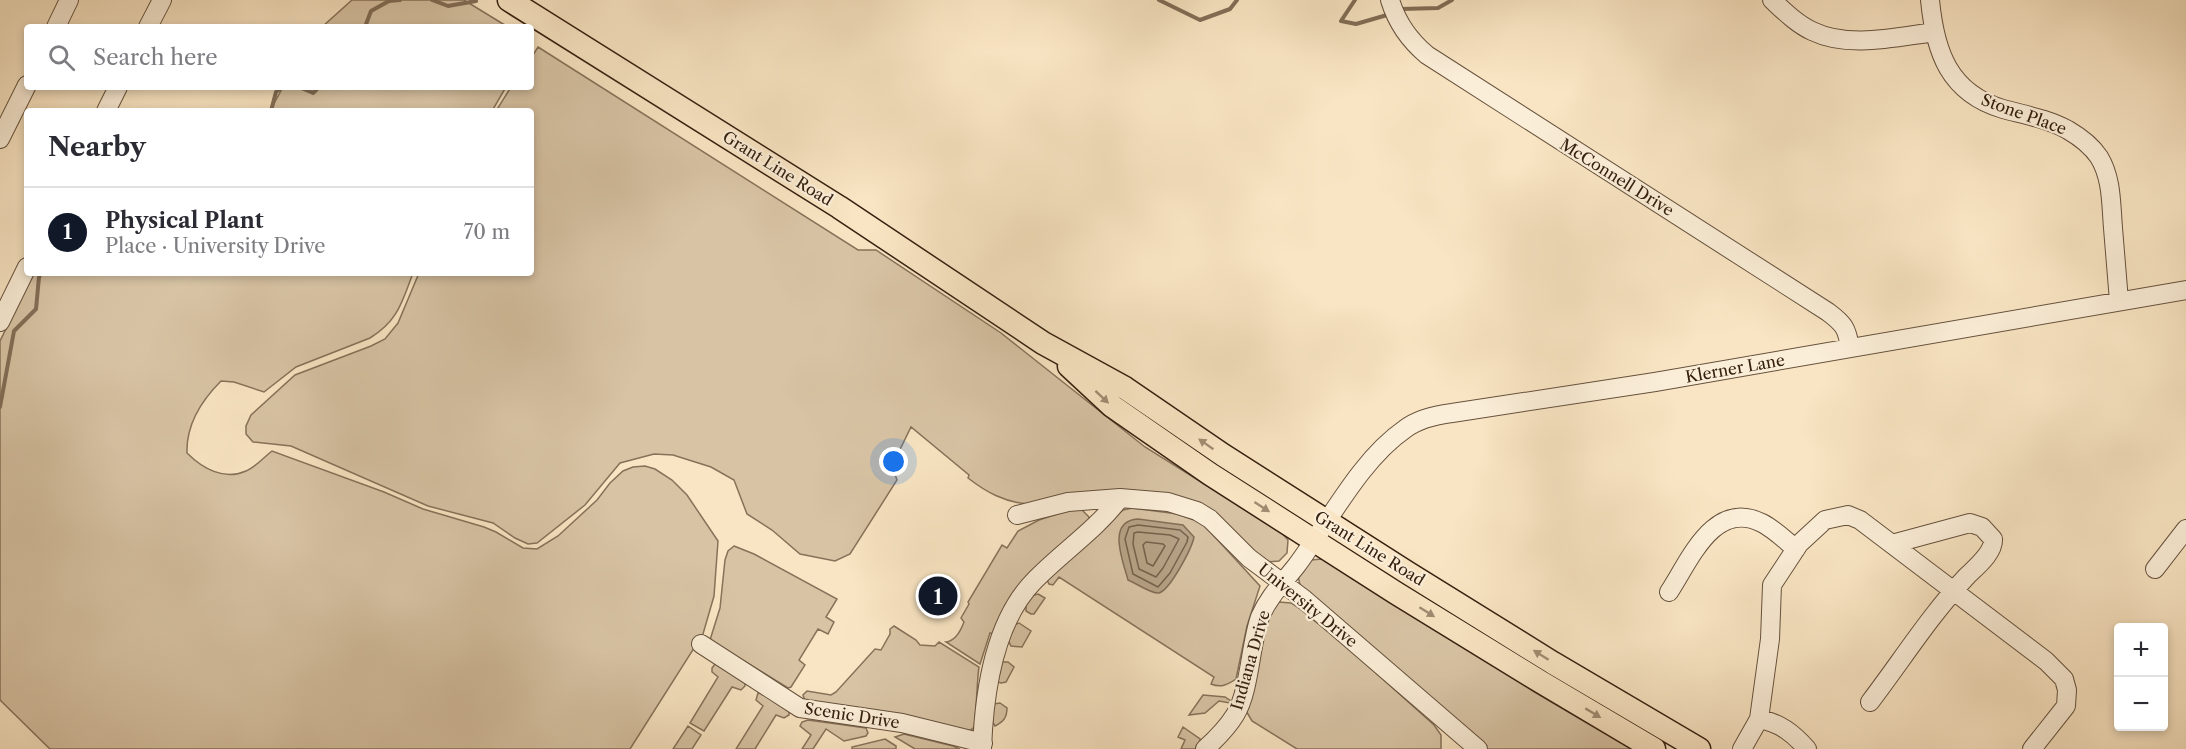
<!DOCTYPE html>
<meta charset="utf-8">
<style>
body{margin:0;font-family:"Libre Caslon Text",serif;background:#f7f7f7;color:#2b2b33}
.controls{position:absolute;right:18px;bottom:18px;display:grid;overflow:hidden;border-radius:6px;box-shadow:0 3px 9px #0003}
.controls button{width:54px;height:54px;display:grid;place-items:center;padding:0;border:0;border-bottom:2px solid #e1e1e2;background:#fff;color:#2b2b33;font:30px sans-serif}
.you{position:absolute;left:894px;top:462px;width:21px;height:21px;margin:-15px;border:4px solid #fff;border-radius:50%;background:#1a73e8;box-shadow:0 0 0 9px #1a73e833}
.badge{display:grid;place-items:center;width:39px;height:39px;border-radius:50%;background:#111827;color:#fff;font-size:20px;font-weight:700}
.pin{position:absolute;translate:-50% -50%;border:3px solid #fff;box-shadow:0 2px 6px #0006}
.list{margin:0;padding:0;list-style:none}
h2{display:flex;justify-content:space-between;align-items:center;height:78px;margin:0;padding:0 24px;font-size:26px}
h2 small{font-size:20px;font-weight:400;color:#7c7c81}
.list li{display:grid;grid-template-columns:39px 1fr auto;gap:18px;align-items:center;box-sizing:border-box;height:90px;padding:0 24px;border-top:2px solid #e1e1e2}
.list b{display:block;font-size:22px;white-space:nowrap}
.list p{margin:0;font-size:20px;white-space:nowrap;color:#7c7c81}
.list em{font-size:20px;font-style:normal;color:#7c7c81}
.icon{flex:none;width:33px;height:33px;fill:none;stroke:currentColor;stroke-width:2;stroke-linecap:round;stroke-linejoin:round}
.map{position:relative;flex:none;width:2186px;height:749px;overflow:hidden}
.search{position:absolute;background:#fff;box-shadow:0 3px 9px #0003;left:24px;top:24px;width:510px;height:66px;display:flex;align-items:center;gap:15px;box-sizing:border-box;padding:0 21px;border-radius:6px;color:#7c7c81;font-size:22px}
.panel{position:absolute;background:#fff;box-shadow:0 3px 9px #0003;left:24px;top:108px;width:510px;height:168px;border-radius:6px}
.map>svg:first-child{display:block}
</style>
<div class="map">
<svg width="2186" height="749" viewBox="0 0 2186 749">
<rect width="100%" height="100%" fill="#f9e5c3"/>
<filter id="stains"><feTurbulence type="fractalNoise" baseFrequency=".00333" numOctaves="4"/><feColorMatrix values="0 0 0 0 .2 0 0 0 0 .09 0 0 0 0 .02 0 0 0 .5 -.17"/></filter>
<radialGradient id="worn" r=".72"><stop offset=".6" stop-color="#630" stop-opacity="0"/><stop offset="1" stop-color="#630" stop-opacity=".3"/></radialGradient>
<path fill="#d8c4a5" stroke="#86725a" stroke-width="1.5" d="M352,0H464L508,27H322Z
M538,47L858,250H876L1001,333L1145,447L1281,532L1288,540L1287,553L1279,561L1266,562L1209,509L1028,504C1004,502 986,492 968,478L969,475L911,427L892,466L897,480L850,554L835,561L800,554L772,530L747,514L734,480L711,467L673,455L654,454L620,463L585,505L537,543L528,544L515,538L493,523L428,506L291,446L253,442L246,434V426L251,415L295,375L371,346L385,339L398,323L419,273H531V111H496L511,87H531V58Z
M283,87H506L492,111H270Z
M34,273H413C402,302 398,321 370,338L296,367L264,392L234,382L221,381C201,401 186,424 187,453C202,468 224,481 246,471C256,467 264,457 272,451L384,492L423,509L484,527L496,532L523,548L537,549L558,536L597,500L610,483L623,471L633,467L645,466L655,469L672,480L687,495L718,541L714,596L703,634L630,749H50L0,700V341Z
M1132,508L1178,514L1202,523L1260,586L1247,626L1236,679C1227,685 1221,688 1211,684L1214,677L1059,577L1053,585L1049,584L1047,580L1111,520L1123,510Z
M1069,510H1082L1089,517V520L993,634L990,633L980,664L946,642C955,641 961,630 964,622L961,618L969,604L968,602L1002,545L1007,548L1018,531L1039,520Z
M734,546L754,554L837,599L826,617L834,622L828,634L818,629L799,660L805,665L791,687L788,688L710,640L720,608L725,560L728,551Z
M1322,559L1327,560L1632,749H1486L1300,585L1298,576L1311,560Z
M1038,594L1045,598L1034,614H1031L1026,611V605L1031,596Z
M1279,602L1291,603L1300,609L1347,647L1434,725L1441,735V749H1297L1252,721L1245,709L1264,621Z
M1019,623L1031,631L1022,647L1011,646L1008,640L1014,625Z
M894,626L916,640L920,645L935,646L939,642L979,667C977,678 976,722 974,727C972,730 969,731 965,732L805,701L803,695L807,691L831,695L836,692L875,649L881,650L890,634V629Z
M1003,662H1008L1014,667L1006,682L1001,683L998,682L1001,663Z
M715,664H719L745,683V686L741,690L732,687L704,731L690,723L718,677L712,672V668Z
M758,693H761L789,710V715L784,718L776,715L755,749H736L763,706L756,700Z
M1203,695L1225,697L1231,701L1230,703L1219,701L1205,713L1189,715Z
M1000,703L1007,708C1007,718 1003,722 995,726L992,721L994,704Z
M808,720L866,728L868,733L866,736L844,741L826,729L813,749H802L811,735L800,726L802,722Z
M688,726L701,735L692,749H673Z
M1183,727L1200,739V743L1195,749H1181L1185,740L1178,737Z
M904,734L953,746L960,749H915L895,737Z
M885,739L896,746V749H852V747Z"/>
<path fill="#b6a286" stroke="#826e57" stroke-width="1.5" d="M1138,519L1183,525L1194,537C1192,548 1170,590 1159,593C1151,594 1136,583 1128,580C1123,561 1106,521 1138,519Z"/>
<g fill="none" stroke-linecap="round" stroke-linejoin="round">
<path stroke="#76614b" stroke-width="1.5" d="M1138,525L1180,530L1188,537L1187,542L1170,573L1158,587L1133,574L1125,539L1129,527Z
M1138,532L1170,535L1179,539L1163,568L1156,577L1139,569L1133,544L1134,533Z
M1146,542L1163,544L1165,546L1153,566L1147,563L1143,545Z"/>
<path stroke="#826e57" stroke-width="4" d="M432,0L448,6L476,1
M1159,0L1200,20L1230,9L1237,0
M1355,0L1341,21L1356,24L1387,15
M1401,9L1438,8L1452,0
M365,27L371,11L389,1L400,0
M299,87L313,93L319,87
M271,111L276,92L282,87
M0,407L14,331L36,309L39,277L41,273"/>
<defs>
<path id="minor" d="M1390,0C1397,23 1409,40 1427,55L1828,312C1844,324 1847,328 1850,348
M1772,0C1785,12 1797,24 1812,31C1849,49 1896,37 1935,32
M1930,0C1935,52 1949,93 2003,109C2025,115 2048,119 2068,130C2080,137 2091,145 2099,157C2112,178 2111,204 2113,228C2115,252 2117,276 2119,301
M56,27L69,0
M148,27L162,0
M106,111L118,87
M0,139L27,85
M0,322L27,267
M1017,515L1068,502L1120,498
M2155,569L2186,529
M1669,592C1690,560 1714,499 1762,523C1774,529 1785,540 1796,549
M701,644L800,708L902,723L983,743
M1870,702C1902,660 1931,614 1967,576C1976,567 1994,553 1993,539L1982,527L1970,523L1892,544
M1759,719C1780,723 1793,733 1807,749
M982,749C984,694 994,622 1034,581C1062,552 1096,530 1120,498L1168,502L1197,511L1210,519L1249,558L1304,599L1478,749
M1205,749C1216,739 1227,728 1235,715C1250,691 1250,645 1260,617C1269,596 1283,583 1297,565C1329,522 1360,460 1405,429C1418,419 1436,415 1452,413L1655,382L2186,290
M1742,749L1759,719L1770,639L1772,585L1799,544L1825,520L1848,515L1860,520L2046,661L2064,679L2067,690L2066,706L2032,749"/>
<path id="major" d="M509,0L839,207L1043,343L1125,388L1223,455L1408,573L1553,663L1699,749
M1069,366L1112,406L1210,474L1396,593L1541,682L1654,749"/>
</defs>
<use href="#minor" stroke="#66513d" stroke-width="20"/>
<use href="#major" stroke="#352010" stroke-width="25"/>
<use href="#minor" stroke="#fbeed8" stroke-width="18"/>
<use href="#major" stroke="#f9e5c3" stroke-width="22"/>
</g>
<defs><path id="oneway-solid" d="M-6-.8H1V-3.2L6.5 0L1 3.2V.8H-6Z" transform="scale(1.5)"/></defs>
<g fill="#a18c72">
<use href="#oneway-solid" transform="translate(1102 397) rotate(43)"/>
<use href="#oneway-solid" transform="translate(1206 444) rotate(-145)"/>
<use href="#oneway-solid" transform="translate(1262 507) rotate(33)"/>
<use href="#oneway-solid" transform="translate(1427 612) rotate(32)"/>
<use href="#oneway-solid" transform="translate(1541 655) rotate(-148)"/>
<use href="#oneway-solid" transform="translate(1593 713) rotate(31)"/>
</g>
<g text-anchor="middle" stroke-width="4.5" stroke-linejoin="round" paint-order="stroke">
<g font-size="16" fill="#352010" stroke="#fbeed8">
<text transform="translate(2024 114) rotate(20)" y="6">Stone Place</text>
<text transform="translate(778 168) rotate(32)" y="6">Grant Line Road</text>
<text transform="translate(1617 177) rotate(32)" y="6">McConnell Drive</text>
<text transform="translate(1735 368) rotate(-10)" y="6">Klerner Lane</text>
<text transform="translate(1370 548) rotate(32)" y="6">Grant Line Road</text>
<text transform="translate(1308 605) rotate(39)" y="6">University Drive</text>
<text transform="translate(1250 660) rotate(-74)" y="6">Indiana Drive</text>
<text transform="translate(852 715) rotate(9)" y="6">Scenic Drive</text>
</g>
</g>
<rect width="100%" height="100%" filter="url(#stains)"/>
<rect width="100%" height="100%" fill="url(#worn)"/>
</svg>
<div class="controls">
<button>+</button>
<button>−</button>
</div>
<div class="you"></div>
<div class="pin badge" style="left:938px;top:596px">1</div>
<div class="search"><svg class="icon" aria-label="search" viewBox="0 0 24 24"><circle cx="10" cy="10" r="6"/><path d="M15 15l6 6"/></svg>Search here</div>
<section class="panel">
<h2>Nearby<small></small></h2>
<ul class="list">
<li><span class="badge">1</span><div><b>Physical Plant</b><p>Place · University Drive</p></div><em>70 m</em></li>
</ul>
</section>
</div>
